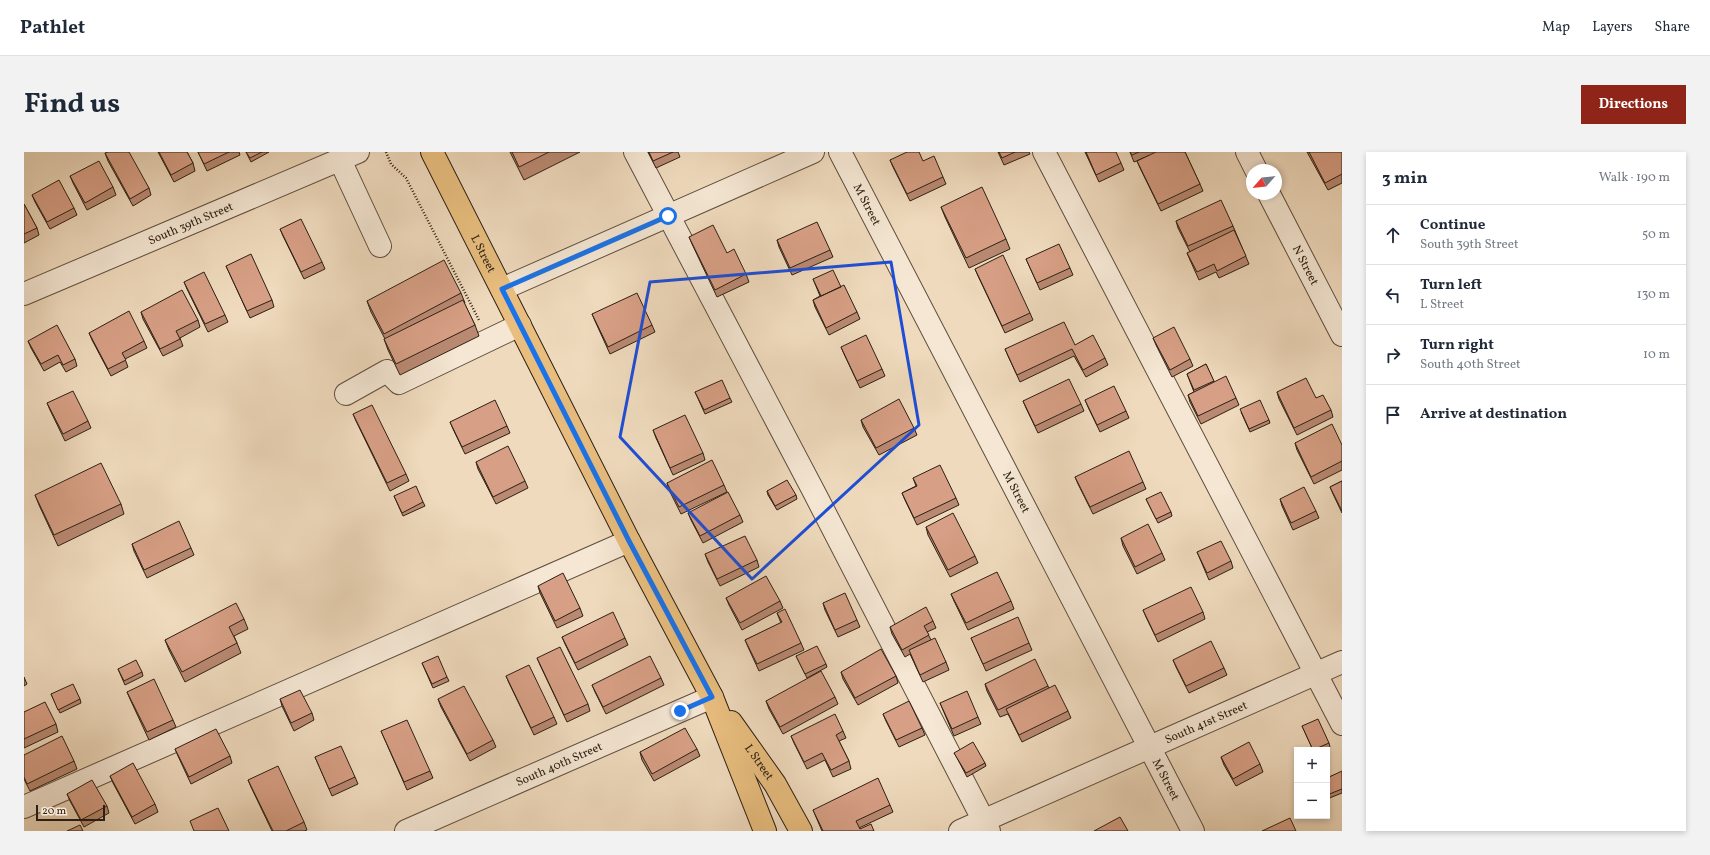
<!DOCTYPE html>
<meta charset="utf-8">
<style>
body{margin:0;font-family:Vollkorn,serif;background:#f2f2f3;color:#1f2937}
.controls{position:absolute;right:12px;bottom:12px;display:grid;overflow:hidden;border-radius:0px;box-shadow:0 2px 6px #0003}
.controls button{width:36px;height:36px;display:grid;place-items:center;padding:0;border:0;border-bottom:1px solid #e0e1e3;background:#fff;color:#1f2937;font:20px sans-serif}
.compass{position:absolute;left:1222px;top:12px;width:36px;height:36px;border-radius:50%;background:#fff;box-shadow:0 2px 6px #0003;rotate:243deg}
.scale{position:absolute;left:12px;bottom:10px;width:69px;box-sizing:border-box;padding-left:4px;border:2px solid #2d2014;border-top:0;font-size:11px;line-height:14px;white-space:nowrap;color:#2d2014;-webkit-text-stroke:3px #f5e7d4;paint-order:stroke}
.stop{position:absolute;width:12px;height:12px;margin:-9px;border:3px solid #1a73e8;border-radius:50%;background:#fff}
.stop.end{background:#1a73e8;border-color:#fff;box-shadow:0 1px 4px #0008}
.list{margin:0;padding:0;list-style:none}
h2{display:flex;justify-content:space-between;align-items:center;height:52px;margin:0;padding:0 16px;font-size:17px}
h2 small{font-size:13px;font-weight:400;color:#747a83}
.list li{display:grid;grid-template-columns:26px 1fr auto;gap:12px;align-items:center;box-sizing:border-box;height:60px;padding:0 16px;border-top:1px solid #e0e1e3}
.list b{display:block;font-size:15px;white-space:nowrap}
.list p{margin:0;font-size:13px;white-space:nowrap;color:#747a83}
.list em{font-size:13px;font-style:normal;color:#747a83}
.icon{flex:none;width:22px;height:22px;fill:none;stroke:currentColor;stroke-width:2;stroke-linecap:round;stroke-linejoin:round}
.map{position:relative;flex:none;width:1318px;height:679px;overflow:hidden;border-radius:0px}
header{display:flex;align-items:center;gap:24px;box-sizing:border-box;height:56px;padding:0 20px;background:#fff;border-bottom:1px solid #e0e1e3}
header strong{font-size:19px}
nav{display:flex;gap:22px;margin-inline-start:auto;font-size:14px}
.intro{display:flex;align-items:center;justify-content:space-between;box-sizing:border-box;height:96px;padding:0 24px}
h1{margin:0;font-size:28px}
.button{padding:10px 18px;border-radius:0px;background:#8f2418;color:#fff;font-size:14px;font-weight:700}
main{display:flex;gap:24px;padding:0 24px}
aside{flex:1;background:#fff;border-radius:0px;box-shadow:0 2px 6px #0003}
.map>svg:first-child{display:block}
</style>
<header>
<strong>Pathlet</strong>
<nav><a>Map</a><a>Layers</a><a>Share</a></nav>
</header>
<div class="intro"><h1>Find us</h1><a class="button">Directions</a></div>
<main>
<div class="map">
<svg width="1318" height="679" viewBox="0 0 1318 679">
<rect width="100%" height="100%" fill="#efdabd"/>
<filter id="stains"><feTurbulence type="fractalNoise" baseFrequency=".005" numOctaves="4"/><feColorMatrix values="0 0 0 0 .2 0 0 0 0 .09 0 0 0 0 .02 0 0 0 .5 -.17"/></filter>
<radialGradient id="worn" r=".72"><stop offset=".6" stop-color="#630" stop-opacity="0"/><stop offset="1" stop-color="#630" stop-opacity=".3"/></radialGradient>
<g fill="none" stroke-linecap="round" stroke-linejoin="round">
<defs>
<g id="minor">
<path d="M611,0L790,340L965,679"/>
<path id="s1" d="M816,0L1169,679"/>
<path d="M1020,0L1318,572"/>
<path d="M1223,0L1232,18"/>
<path d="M316,8L356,94"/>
<path id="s2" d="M1245,42L1318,183"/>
<path d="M478,137L789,0"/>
<path id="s3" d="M0,142L334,0"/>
<path d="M322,242L363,219L375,231L496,173"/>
<path d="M0,655L605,389"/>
<path id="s4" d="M382,679L688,545"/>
<path id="s5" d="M936,679L1318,510"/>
</g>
<g id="major">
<path id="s6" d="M408,0L605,389L688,545L741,679"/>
<path id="s7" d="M707,570L751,632L777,679"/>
</g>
</defs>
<use href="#minor" stroke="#5e4e3e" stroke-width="24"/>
<use href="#major" stroke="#2d2014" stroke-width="24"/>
<path stroke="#2d2014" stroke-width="2.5" stroke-dasharray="1 2" stroke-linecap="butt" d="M362,0L367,12L382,26L455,168"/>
<use href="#minor" stroke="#f5e7d4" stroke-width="22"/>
<use href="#major" stroke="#e8bd7e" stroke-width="22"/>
</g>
<path fill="#b98972" stroke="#2d2014" d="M134,0H163L169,11L171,19L150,30Z
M174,0H215L216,3L183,19Z
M222,0H245L227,10Z
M486,0H556L500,28Z
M624,0H654L656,5L632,16Z
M974,0H1005L1006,2L980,13Z
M1061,0L1097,11L1100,18L1075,30Z
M1106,0H1161L1176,32L1179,39L1137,59L1116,16L1113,9L1124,4L1110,10Z
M1283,0H1318V31L1304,38Z
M81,1L125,36L127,43L109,54L84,9Z
M866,8L899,9L919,25L922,32L886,49L869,15Z
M46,24L89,35L92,43L63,58L49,31Z
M8,43L50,56L53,63L26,77L11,50Z
M0,52L13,76L15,83L0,91Z
M917,55L982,87L986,97L945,116L921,65Z
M1152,69L1209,74L1225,112L1195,126L1192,120L1175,128L1166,108L1163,101L1166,100L1154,76Z
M256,77L298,110L301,117L280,127L259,84Z
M665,85L703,101L722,122L725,130L693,145L668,92Z
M753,88L806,98L809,105L768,123L755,95Z
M1002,107L1046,116L1049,123L1016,138Z
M202,114L248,148L250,155L226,166Z
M951,117L1006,161L1009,168L981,181L954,124Z
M789,127L817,135L833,160L836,167L805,183L791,155L789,148L796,144Z
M160,130L201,163L204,170L184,180L163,137Z
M437,141L441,151H440L451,173L455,184L376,223L364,198L360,187H361L347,160L343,149Z
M117,160L174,168L176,175L156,186L159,194L139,204L119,167Z
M568,162L628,173L631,180L586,202L571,169Z
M65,181L120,189L123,196L101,207L104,215L87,224L68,188Z
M1129,186L1166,207L1169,214L1148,225L1132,193Z
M4,189L51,207L53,214L42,220L36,210L20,219L7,196Z
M1051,193L1081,206L1084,213L1062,225L1050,204L996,230L984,204L981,197Z
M817,195L858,217L861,224L836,236L820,202Z
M1182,212L1190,230L1212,246L1215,253L1177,272L1166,250L1164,243L1170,240L1163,222Z
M671,240L706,246L708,250L681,262Z
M1253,240L1292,246L1307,258L1309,265L1273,283L1255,247Z
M1061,248L1102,259L1105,266L1076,280L1064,255Z
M999,249L1057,252L1060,259L1014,281L1002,256Z
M23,251L64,269L67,276L41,289L26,258Z
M1217,260L1245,268L1246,271L1226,280Z
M329,262L382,322L385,329L366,339L332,269Z
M837,268L890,276L893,283L855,303L839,275Z
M426,270L483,274L486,281L441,302L429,277Z
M629,278L679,301L681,308L649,323L632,286Z
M1271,291L1318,293V318L1290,332L1273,298Z
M452,310L501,329L504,336L472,352L454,317Z
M1051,325L1119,330L1122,337L1069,362L1054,332Z
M889,326L932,346L935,353L893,373L881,348L878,341L892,334Z
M1318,329V361L1309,342L1306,335Z
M643,331L700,333L703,340L657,362L645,338Z
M743,339L772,343L773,347L753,358L744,343Z
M11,343L97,352L100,362L34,394L15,353Z
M370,344L399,350L401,354L379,364Z
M1122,347L1147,360L1148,364L1134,371Z
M1256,347L1292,359L1295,366L1269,378L1258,354Z
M664,361L716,363L719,370L679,391L667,368Z
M902,375L951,404L954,411L926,425L904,383Z
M1097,386L1138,401L1141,408L1113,422L1099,394Z
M108,392L167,396L170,403L123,426L110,399Z
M1173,400L1207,409L1209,416L1185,428Z
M681,402L733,408L735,415L696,434L684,410Z
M514,434L556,456L559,464L533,476L516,441Z
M927,442L987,449L990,457L944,478L930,449Z
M702,446L756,449L759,456L718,478L705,453Z
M799,451L833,468L836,475L814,485L801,458Z
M1119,458L1179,460L1181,467L1134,490L1122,465Z
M753,461L777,491L780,498L735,519L724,495L721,488L757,471Z
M220,467L224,477L210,484L213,491L217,501L161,530L145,498L141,488Z
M909,469L912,476L903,480L907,488L922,510L925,518L899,530L886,502L881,505L868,482L866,475Z
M538,485L601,486L604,493L554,518L541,492Z
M947,486L1005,491L1008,498L962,519Z
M772,504L802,512L803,515L783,526Z
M513,506L564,552L566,559L543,570L516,513Z
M1149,508L1200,516L1203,523L1165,541L1152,515Z
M398,511L423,525L425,529L409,536Z
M94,517L118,520L119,524L101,533Z
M817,520L872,524L874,531L834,553L819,527Z
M482,524L530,565L533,572L510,583L485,531Z
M0,525L3,532L0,534Z
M637,526L640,533L582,562L571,540L568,533Z
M961,532L1024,534L1025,536L1044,559L1047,566L998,590L984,562L976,565L963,539Z
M103,540L149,568L152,575L125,588L106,547Z
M27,542L56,547L57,551L36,561Z
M811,545L814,552L759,582L745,557L742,549Z
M256,547L288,561L290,568L270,579L258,554Z
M414,547L469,588L472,595L446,609L417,555Z
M916,551L954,565L957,572L930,584Z
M0,560L32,572L34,580L0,596Z
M859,562L898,576L901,583L875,595L862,569Z
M1278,574L1305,591L1306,595L1299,598H1289Z
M357,579L406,619L409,626L383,638Z
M819,579L822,586L815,589L825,609L827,617L809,625L801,608L783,617L770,591L767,584Z
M151,597L206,604L208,611L167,632L154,604Z
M673,597L676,604L630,629L618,608L616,600Z
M930,601L961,611L962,614L943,625L932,604Z
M0,603L50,609L53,617L6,639L0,627Z
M291,605L331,625L334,632L308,644Z
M1197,605L1236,612L1239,620L1212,634L1200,613Z
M1318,620V641L1303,647V626Z
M86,624L131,652L134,660L111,672L89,631Z
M224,628L280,670L283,678L280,679H248L227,635Z
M43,642L83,654L85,661L60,675L46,649Z
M866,653L869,660L835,676L836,677L850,679H798L789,658Z"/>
<path fill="#d79f85" stroke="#2d2014" d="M84,0H105L125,36L106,47L81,1Z
M135,0H163L169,11L147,23Z
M174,0H205L180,12Z
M222,0H238L226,6Z
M488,0H525L495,15Z
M625,0H649L629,9Z
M883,0H895L899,9L910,4L919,25L883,42L866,8Z
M975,0H991L978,6Z
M1062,0H1092L1097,11L1072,23Z
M1106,0H1115L1108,3Z
M1132,0H1161L1176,32L1134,52L1113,9Z
M1285,0H1318V22L1301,31Z
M75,9L89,35L61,51L46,24Z
M35,28L50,56L23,70L8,43Z
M958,35L982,87L942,106L917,55Z
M1197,48L1209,74L1164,94L1152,69Z
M0,52L13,76L0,82Z
M277,67L298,110L277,120L256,77Z
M793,70L806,98L766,116L753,88Z
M689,73L703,101L710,97L722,122L691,138L665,85Z
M1210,78L1222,104L1193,119L1190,112L1173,120L1163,101Z
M1035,92L1046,116L1013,131L1002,107Z
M227,102L248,148L223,159L202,114Z
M979,103L1006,161L978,174L951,117Z
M420,108L437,141L360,182L343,149Z
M809,118L817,135L797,144L789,127Z
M180,120L201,163L181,172L160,130Z
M820,133L833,160L802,176L789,148Z
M158,138L174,168L152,179L156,187L136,197L117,160Z
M613,141L628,173L584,195L568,162Z
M439,148L451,173L372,212L360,187Z
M105,159L120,189L98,201L102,208L84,217L65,181Z
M1040,170L1051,193L1069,183L1081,206L1059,218L1048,197L993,223L981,197Z
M33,173L51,207L39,213L34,203L17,212L4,189Z
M1150,175L1166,207L1146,218L1129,186Z
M842,183L858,217L833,229L817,195Z
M1182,212L1190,229L1170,238L1163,222Z
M1202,224L1212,246L1174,264L1164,243Z
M1282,226L1292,246L1299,243L1307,258L1270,276L1253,240Z
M1045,227L1057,252L1011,274L999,249Z
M698,228L706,246L680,258L671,240Z
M1090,234L1102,259L1073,273L1061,248Z
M49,239L64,269L39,282L23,251Z
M875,247L890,276L852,296L837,268Z
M471,248L483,274L438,295L426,270Z
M1236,248L1245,268L1225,277L1216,257Z
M348,253L382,322L363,331L329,262Z
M661,263L679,301L646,316L629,278Z
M1308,272L1318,293V309L1287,325L1271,291Z
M484,294L501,329L469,345L452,310Z
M1105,299L1119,330L1066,355L1051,325Z
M688,308L700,333L655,355L643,331Z
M77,311L97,352L30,383L11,343Z
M916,313L932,346L890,366L878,341L893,334L889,326Z
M763,328L772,343L751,354L743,339Z
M1318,329V359L1306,335Z
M392,334L399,350L378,361L370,344Z
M1280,335L1292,359L1267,371L1256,347Z
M704,340L716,363L676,384L664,361Z
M1137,340L1147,360L1132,367L1122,347Z
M929,361L951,404L924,418L902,375Z
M155,369L167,396L120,418L108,392Z
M1124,372L1138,401L1111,415L1097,386Z
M721,384L733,408L693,427L681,402Z
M1197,389L1207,409L1183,421L1173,400Z
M973,420L987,449L942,471L927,442Z
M539,421L556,456L531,469L514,434Z
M742,424L756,449L716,471L702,446Z
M1167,435L1179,460L1131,483L1119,458Z
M821,441L833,468L811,478L799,451Z
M212,451L220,467L205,475L213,491L158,520L141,488Z
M902,455L909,469L900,474L905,483L878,498L866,475Z
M761,457L777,491L733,512L721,488L758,470L753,461Z
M589,460L601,486L551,511L538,485Z
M994,465L1005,491L959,512L947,486Z
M911,486L922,510L896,523L885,498Z
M1187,489L1200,516L1162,534L1149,508Z
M793,494L802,512L781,522L772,504Z
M536,495L564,552L540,563L513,506Z
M857,497L872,524L831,546L817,520Z
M414,504L423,525L408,532L398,511Z
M626,504L637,526L579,555L568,533Z
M1011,507L1024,534L974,558L961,532Z
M112,508L118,520L100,529L94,517Z
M505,513L530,565L507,576L482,524Z
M797,519L811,545L756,575L742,549Z
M130,527L149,568L123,580L103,540Z
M49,532L56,547L34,558L27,542Z
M1031,533L1044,559L995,583L982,557Z
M440,534L469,588L443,602L414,547Z
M276,538L288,561L267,571L256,547Z
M943,539L954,565L928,577L916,551Z
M885,549L898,576L872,588L859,562Z
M21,550L32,572L0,587V560Z
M811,562L819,579L812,583L825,609L807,618L798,601L780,610L767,584Z
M1294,567L1305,591L1289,598L1278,574Z
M383,568L406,619L380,630L357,579Z
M661,576L673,597L628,622L616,600Z
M192,577L206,604L165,625L151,597Z
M38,584L50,609L3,632L0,625V603Z
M949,590L961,611L942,621L930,601Z
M1225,590L1236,612L1209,627L1197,605Z
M317,594L331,625L305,637L291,605Z
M109,611L131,652L108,665L86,624Z
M254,614L280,670L262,679H249L224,628Z
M1318,619V637L1303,643V626Z
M854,626L866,653L832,669L836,677L847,672L850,679H799L789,658Z
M68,628L83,654L57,668L43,642Z
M194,656L205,679H170L166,669Z
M1096,665L1104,679H1070Z
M1266,666L1272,679H1238Z
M56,673L59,679H43Z"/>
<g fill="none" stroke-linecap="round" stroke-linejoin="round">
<path stroke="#1a73e8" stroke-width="5" d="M644,64L478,137L605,389L688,545L656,559"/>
</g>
<path fill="none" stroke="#1d4ed8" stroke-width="3" stroke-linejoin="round" d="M867,110L895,273L728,427L596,285L626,130Z"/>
<g text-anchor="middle" stroke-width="4" stroke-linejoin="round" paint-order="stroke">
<g font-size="12" fill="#2d2014" stroke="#f5e7d4">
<text dy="4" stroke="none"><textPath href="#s1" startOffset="59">M Street</textPath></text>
<text dy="4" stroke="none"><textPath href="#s3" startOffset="181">South 39th Street</textPath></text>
<text dy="4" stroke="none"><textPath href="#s6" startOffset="114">L Street</textPath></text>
<text dy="4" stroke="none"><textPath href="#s2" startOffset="80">N Street</textPath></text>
<text dy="4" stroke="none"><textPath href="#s1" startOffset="383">M Street</textPath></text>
<text dy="4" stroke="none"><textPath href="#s5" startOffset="269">South 41st Street</textPath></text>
<text dy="4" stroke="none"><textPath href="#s7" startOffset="49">L Street</textPath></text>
<text dy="4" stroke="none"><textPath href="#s4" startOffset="167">South 40th Street</textPath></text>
<text dy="4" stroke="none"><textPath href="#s1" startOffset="707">M Street</textPath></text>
</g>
</g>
<rect width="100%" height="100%" filter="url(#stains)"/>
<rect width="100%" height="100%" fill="url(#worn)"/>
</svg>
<div class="controls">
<button>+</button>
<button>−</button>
</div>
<svg class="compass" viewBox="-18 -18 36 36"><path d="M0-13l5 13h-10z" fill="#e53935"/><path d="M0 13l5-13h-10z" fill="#747a83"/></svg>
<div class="scale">20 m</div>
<div class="stop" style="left:644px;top:64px"></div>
<div class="stop end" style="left:656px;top:559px"></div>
</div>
<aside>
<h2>3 min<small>Walk · 190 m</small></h2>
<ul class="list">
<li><svg class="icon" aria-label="ahead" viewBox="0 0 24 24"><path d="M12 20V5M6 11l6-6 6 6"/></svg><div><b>Continue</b><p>South 39th Street</p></div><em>50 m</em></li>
<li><svg class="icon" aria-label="left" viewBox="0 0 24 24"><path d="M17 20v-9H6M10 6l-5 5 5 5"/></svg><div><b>Turn left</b><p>L Street</p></div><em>130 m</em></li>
<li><svg class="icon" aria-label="right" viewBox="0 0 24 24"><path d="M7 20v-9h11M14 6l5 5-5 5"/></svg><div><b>Turn right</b><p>South 40th Street</p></div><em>10 m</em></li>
<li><svg class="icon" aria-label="arrive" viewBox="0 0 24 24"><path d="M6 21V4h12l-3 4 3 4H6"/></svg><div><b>Arrive at destination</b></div></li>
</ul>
</aside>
</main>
